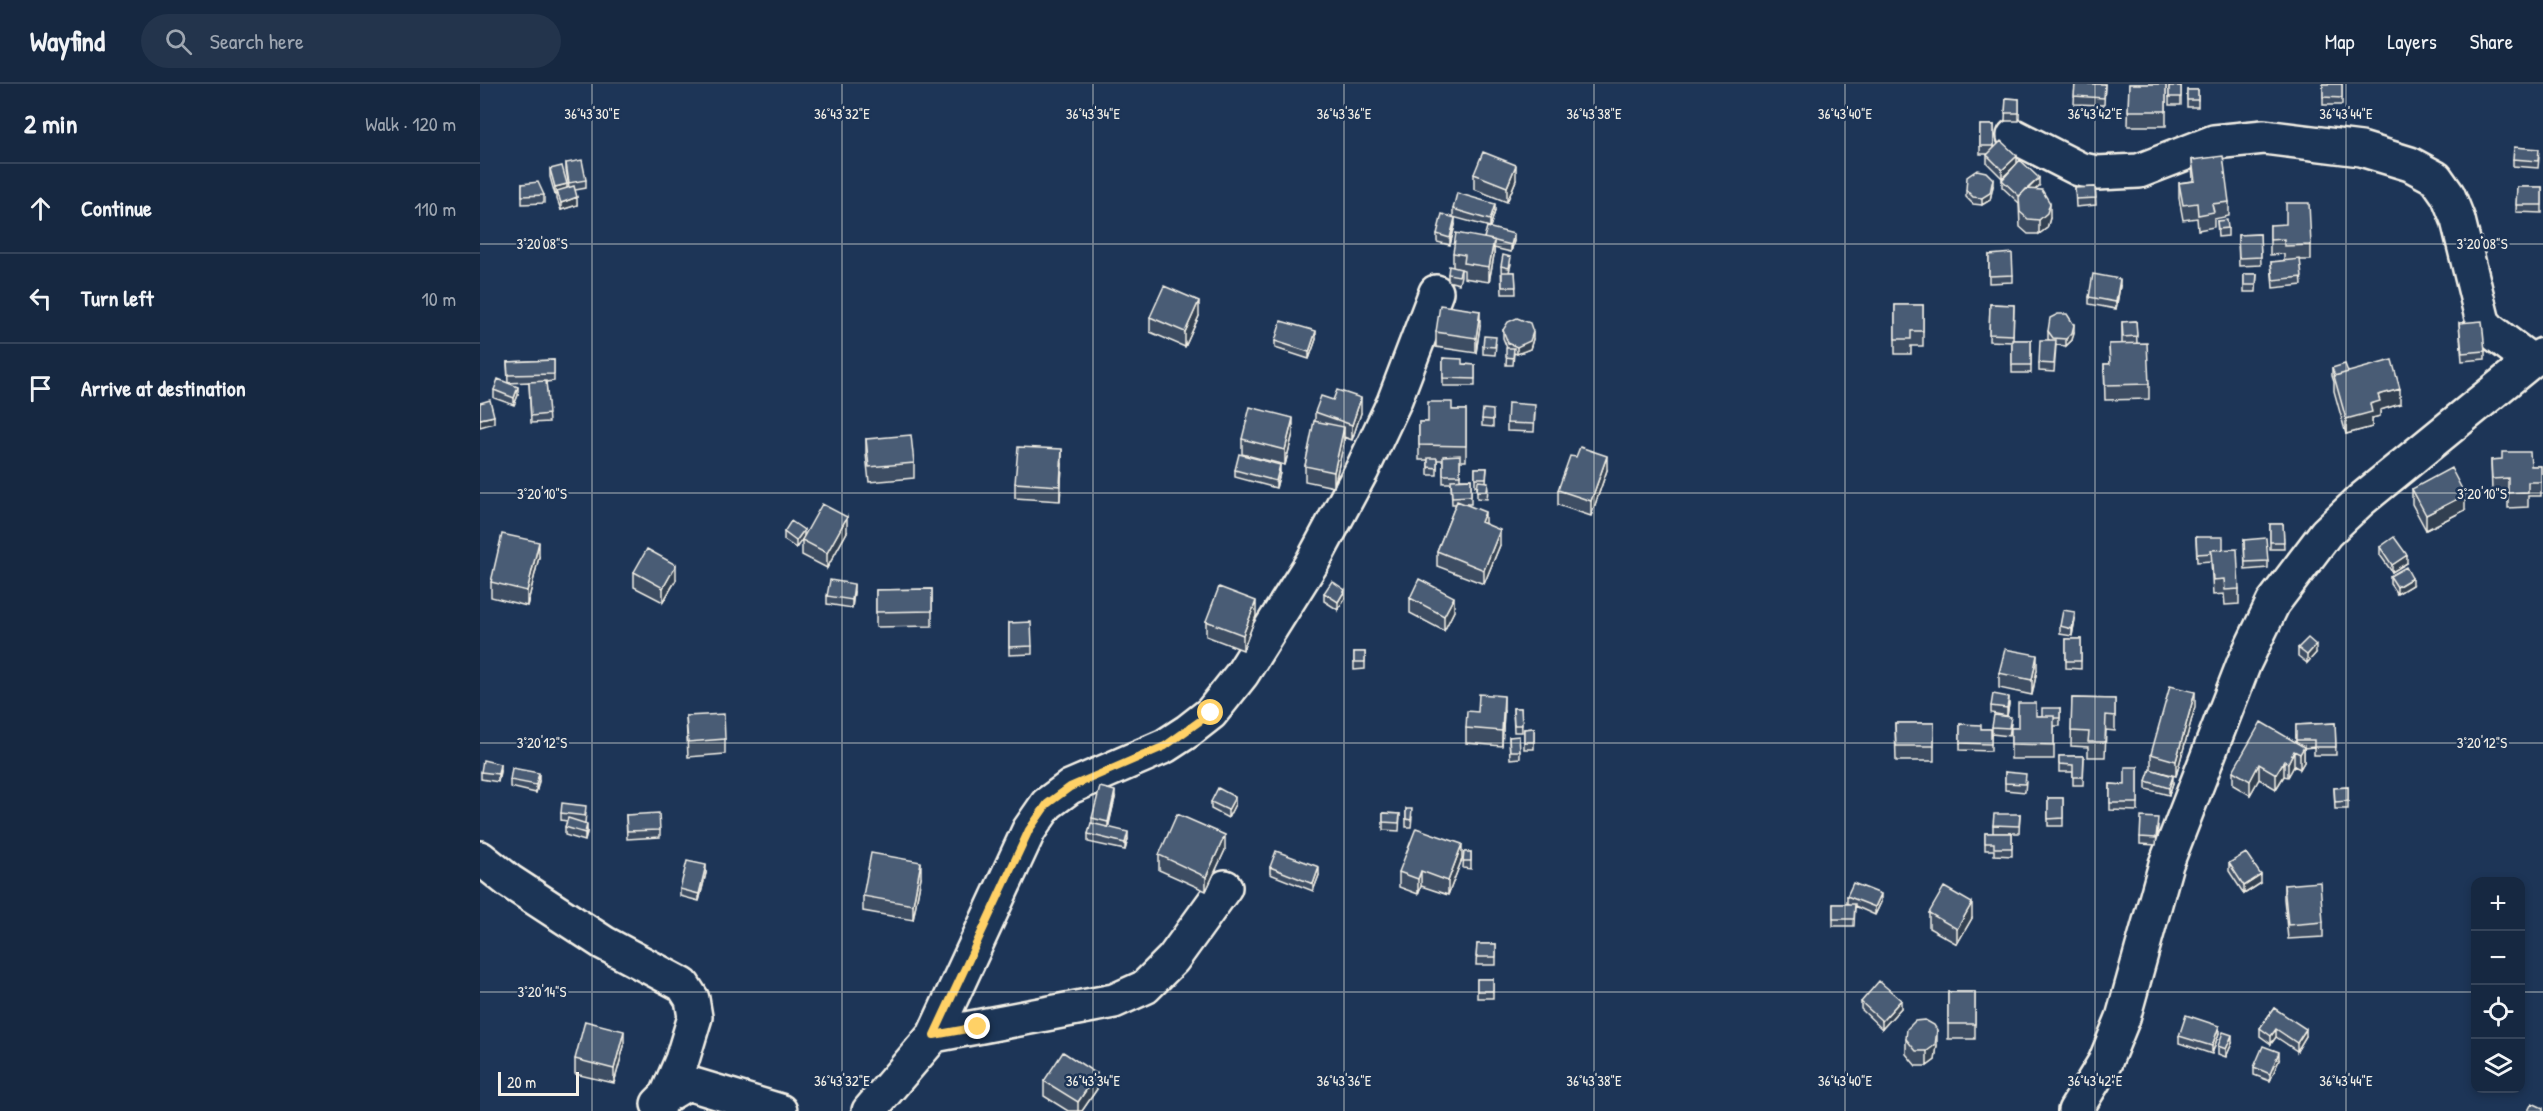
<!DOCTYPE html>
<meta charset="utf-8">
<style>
body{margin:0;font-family:"Patrick Hand",sans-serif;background:#23344c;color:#f1f3f6}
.controls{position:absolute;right:18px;bottom:18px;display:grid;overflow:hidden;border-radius:12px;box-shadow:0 3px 9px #0003}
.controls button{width:54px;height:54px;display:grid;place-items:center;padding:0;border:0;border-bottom:2px solid #35445a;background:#162841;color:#f1f3f6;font:30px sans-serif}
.scale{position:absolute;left:18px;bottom:15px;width:81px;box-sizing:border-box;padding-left:6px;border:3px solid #f4f1e8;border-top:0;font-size:16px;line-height:21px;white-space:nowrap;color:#f4f1e8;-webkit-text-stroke:4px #1d3557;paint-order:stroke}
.stop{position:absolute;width:18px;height:18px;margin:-14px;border:4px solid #ffd166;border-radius:50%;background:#fff}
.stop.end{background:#ffd166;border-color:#fff;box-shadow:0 2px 6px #0008}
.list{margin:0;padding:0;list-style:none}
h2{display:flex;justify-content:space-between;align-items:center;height:78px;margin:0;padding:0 24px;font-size:26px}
h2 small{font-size:20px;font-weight:400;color:#9ea6b1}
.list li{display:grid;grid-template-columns:39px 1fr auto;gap:18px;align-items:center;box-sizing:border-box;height:90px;padding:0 24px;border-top:2px solid #35445a}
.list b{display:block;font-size:22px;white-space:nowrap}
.list em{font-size:20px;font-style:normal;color:#9ea6b1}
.icon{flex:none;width:33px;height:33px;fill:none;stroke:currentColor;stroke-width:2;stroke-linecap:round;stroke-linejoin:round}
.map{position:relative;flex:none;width:2063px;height:1027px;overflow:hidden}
header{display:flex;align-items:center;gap:36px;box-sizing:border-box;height:84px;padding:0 30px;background:#162841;border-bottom:2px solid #35445a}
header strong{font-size:28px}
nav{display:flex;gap:33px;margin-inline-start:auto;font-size:21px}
.search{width:420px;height:54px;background:#23344c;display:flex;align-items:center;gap:15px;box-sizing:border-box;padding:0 21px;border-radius:33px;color:#9ea6b1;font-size:22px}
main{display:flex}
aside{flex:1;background:#162841}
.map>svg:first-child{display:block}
</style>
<header>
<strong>Wayfind</strong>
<div class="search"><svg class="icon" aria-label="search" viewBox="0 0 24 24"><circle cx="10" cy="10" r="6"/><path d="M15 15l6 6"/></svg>Search here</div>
<nav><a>Map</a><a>Layers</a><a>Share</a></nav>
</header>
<main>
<aside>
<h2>2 min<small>Walk · 120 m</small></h2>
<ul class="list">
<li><svg class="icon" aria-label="ahead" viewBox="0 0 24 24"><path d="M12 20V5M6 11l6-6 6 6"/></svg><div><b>Continue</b></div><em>110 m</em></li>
<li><svg class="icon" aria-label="left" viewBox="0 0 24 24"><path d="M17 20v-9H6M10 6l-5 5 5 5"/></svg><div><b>Turn left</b></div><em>10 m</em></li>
<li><svg class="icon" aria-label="arrive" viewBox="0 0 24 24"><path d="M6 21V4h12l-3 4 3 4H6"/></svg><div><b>Arrive at destination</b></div></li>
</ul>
</aside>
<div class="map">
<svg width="2063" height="1027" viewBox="0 0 2063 1027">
<rect width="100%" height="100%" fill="#1d3557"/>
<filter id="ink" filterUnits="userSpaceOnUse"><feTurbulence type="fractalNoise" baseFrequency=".0167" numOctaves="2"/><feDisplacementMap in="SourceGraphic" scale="12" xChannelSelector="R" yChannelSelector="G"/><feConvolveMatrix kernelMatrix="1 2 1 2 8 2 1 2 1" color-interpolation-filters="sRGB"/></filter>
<g filter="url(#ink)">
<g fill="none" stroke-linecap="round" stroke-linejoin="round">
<defs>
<path id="minor" d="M1534,52L1599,85L1617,89L1659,87L1734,58L1784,53L1881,65L1930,80L1956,94L1968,111L1978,136L2003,238L2011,247L2051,277
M0,774L29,797L124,859L203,901L212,915L215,933L202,976L187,1011
M454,951L634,917L665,903L693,875L745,803
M178,1020L187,1011L207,999L300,1027
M389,1027L454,951L549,746L567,720L590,703L685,662L708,647L731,629L762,590L833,477L882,386L914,318L956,208
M1595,1027L1625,978L1643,934L1686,780L1764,579L1793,519L1846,449L1881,416L2051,277L2063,271"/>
</defs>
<use href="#minor" stroke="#f4f1e8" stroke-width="38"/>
<use href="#minor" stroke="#1d3557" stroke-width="33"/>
</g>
<path fill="#3e4e64" stroke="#f4f1e8" stroke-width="1.5" d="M1595,0H1625L1624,21L1594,20Z
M1649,0H1686V42H1648Z
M1843,0H1862V21H1843Z
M1689,2H1701V21H1689Z
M1707,6H1718V23H1707Z
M1526,14L1539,15V37H1525Z
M1500,41H1514V64L1537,80L1522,94L1507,79V71L1508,70H1500Z
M2059,73L2058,84L2033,82V75Z
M1712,76L1749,118V132L1734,135V143L1718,146L1717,134L1703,136L1699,114V99L1713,97Z
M86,79L106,96V104L95,106L97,121L81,126L77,115V110L75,111L70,93V85L87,104L89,103L86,86Z
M994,90L1036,96L1027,118L994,105Z
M1522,96L1559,102L1555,105L1570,134L1567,144L1559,150H1548L1540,143L1539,119L1522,103Z
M42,100L64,111V119L42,120Z
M1513,102L1510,116L1502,121L1493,120L1486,113V106Z
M1615,103L1616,121L1596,123L1595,104Z
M2037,103H2062V129L2036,128Z
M973,125L1015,127L1010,143L973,133Z
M1737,137L1748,144V152L1738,153Z
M975,141L970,161L957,158V150Z
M1790,141L1831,161V176H1820L1822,201L1793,204L1791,178L1804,177V170L1790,171Z
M1780,150L1781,181L1759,182L1758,151Z
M1004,154L1034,157L1031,168L1014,164V171L1009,198L984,194V186L981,185V192L979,200L968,197V190L973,183V169Z
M1509,171L1533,191V198L1509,199Z
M1031,180L1029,188H1035L1036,210H1022L1021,182Z
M1764,190H1777L1776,208H1764Z
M1640,202L1636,225L1609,220V213Z
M1510,220L1534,221L1533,256H1551V289H1532V258L1509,257Z
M1415,221H1443V262H1431V270H1415Z
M719,232L705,263L670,248V233Z
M1656,237L1657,260L1669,300V315L1625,316L1624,280H1630L1629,260H1642V238Z
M1979,239L2005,267V275L1982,277Z
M1000,242L996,269L956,263V248Z
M1023,246L1053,255L1050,265L1037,270L1034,269L1033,281H1026L1027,264L1023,254Z
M1568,247L1594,248L1592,256L1586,262L1576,261L1574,288L1559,287V279L1569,256L1568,255Z
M836,255L829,275L795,264V257Z
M1016,260L1015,271L1003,270V262Z
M963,274L982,280L995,281V302H963Z
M74,276V297L66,298L69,338L51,339L49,298L28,299L38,311L34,321L14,314V306L28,299L27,278Z
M1852,284L1868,288L1920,320L1900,326V332L1892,334V343L1866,350L1854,307V298L1852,292Z
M972,326H986V377H980V395H991V420H985L1005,440L1020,461L1004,500L957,482V467L976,420H972L971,399H963V376H957V391H948V376H939V338H948Z
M835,328L881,329L872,356L864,353V358L854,403L825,397V382L835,337Z
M1055,328L1054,348L1027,347V339Z
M1013,334V343L1002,342V335Z
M813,349L805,381L762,370V355Z
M386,355L434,379V394L389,398L386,370Z
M2011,376L2051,382H2061V412H2048V423L2028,424V409H2012Z
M582,380L580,417L535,414V399Z
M995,384H1007L1006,398L1008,405L1007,415L997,414V402H995Z
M755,386L800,389L796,404L755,393Z
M1127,386L1111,432L1078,421V406Z
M1932,405L1985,426L1946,446L1932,420Z
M1790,440H1803L1804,465H1790Z
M304,448L324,453L367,448L347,484L322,471V455L316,464L304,456Z
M1716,453L1743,465L1759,505V520L1745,521L1744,510L1733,511L1731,477L1717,478Z
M1764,456L1788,477V484L1765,486Z
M1900,463L1927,479L1912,488L1900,471Z
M59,473L47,522L11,513V498Z
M154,488L196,496L183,518L154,503Z
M1910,492L1932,501L1917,510L1910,500Z
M452,505V542L396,543V506Z
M374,508L372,524L347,520V512Z
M844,509L865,514L858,526L844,517Z
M930,514L974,527L964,547L930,529Z
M776,532L763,566L726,552V537Z
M1595,535L1592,552L1580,550V542Z
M529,539L552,562V570L529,571Z
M1586,555H1601V585L1586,584Z
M1818,564L1836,569L1827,579L1818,572Z
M874,568H885V585L874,586Z
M1557,586L1552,611L1519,604V589Z
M1592,614L1635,615V647L1626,646L1625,673H1608V663L1591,662Z
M1529,620L1527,632L1511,629V622Z
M1715,623L1696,692L1676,687L1693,699L1689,711L1666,705V697L1671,685V670Z
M1033,624H1041L1042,648H1034Z
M1580,624V642H1574V675H1531V644H1538L1556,632H1562Z
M1024,627L1022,662L986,659V644L998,628Z
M206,632L245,655V670L208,673Z
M1415,639H1454V677H1416Z
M1855,639L1856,671H1834V663L1824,664V678L1820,685L1814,682L1808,693L1804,692L1796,705L1779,695L1770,711L1753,701V687L1816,658V641Z
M1480,640L1501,645H1511V667L1480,666Z
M1531,640L1529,652L1512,650V643Z
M1054,644V665H1044V645Z
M1029,653L1040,667V674L1030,675Z
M1579,672H1604L1603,701H1593V688H1579Z
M1658,683V727L1630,726V700L1645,701Z
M20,687L18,698L1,695V688Z
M1525,688L1546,697L1545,708L1525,706Z
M30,696L59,697L56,709L30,703Z
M1868,703V725H1855L1854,704Z
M635,714L628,743L648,755L645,766L608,758V750L612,740V734Z
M1568,714H1583V742H1568Z
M731,718L755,720L748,734L731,725Z
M926,725L932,733L931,743H926Z
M81,729H106L105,739L107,748L105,757L85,751V743L87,737L81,736Z
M903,729L920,730L919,747L903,746Z
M1540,730L1539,749H1513V741Z
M146,731L180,746V753L147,755Z
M1678,742L1676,761L1660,760V753Z
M1505,749H1532V772L1514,771V766H1505Z
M745,766L726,807L679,786V771Z
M984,768H991V785L983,784Z
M982,775L968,811L941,802L938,810L919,803V788Z
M1749,779L1781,799L1764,810L1749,787Z
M790,783L839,791L833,807L790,790Z
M226,789L219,817L200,812V805Z
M441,793L433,836L383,827V812Z
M1804,801L1843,838V853L1808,855L1804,815Z
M1367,812L1401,818L1395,831L1375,822L1374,842H1353V820H1369H1367Z
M1449,829L1492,834L1477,860L1449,844Z
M997,860H1016V881H996Z
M997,895H1013V914H997Z
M1468,908H1495V955H1468Z
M1381,918L1421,924L1402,945L1381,925Z
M1794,924L1826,952L1817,967L1796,953L1791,960L1780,952V944Z
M1739,949L1732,970L1699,959V952Z
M1426,955L1457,961L1455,976L1447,982H1436L1426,970Z
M1752,959L1746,973L1738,970V962Z
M144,962L134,999L95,990V975Z
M1799,976L1790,997L1774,991V983Z
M564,997L617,1005L602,1027H588L564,1012Z"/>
<path fill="#324051" stroke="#f4f1e8" stroke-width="1.5" d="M1537,72V80L1522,94V86Z
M1036,81V96L1027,118V103Z
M1559,94V102L1540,120V113Z
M1513,95V102L1510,116L1502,121V114Z
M87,100V108L77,107V110L75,111V103Z
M97,113V121L81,126V119Z
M1570,119V134L1567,144L1559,150V136Z
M1015,120V127L1010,143V136Z
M975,134V141L970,161V154Z
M1034,150V157L1031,168V161Z
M1014,156V171L1009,198V183Z
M1640,195V202L1636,225V218Z
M719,217V232L705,263V248Z
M1000,227V242L996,269V254Z
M1594,241V248L1592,256L1586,262V255Z
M836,247V255L829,275V268Z
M1053,248V255L1050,265L1037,270V263Z
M38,303V311L34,321V314Z
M1920,305V320L1900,326V332L1892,334V343L1866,350V335L1890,320L1898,311Z
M881,314V329L872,356V341Z
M14,332V339L0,343V335Z
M813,334V349L805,381V366Z
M864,343V358L854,403V388Z
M582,365V380L580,417V402Z
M1127,372V386L1111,432V417Z
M800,381V389L796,404V397Z
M1985,411V426L1946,446V431Z
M1005,428V443L1001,438Z
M367,433V448L347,484V469Z
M324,446V453L316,464V457Z
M1020,446V461L1004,500V486Z
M59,458V473L47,522V507Z
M1927,471V479L1912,488V481Z
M196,481V496L183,518V504Z
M1932,494V501L1917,510V503Z
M374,500V508L372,524V516Z
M865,506V514L858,526V518Z
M974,513V527L964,547V532Z
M776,517V532L763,566V551Z
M1595,528V535L1592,552V545Z
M1836,561V569L1827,579V571Z
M1557,571V586L1552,611V596Z
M1715,608V623L1696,692V677Z
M1024,612V627L1022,662V647Z
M1529,613V620L1527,632V624Z
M1824,663V678L1820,685V670Z
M1814,667V682L1808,693V679Z
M1804,677V692L1796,705V690Z
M20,680V687L18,698V690Z
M1779,680V695L1770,711V697Z
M59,689V697L56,709V701Z
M1693,692V699L1689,711V704Z
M635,707V714L628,745V738Z
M755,713V720L748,734V726Z
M107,740V748L105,757V749Z
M648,748V755L645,766V759Z
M745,751V766L726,807V793Z
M982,760V775L968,811V797Z
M441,778V793L433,836V821Z
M226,781V789L219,817V810Z
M839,783V791L833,807V800Z
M941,787V802L938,810V795Z
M1781,791V799L1764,810V802Z
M1401,810V818L1395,831V823Z
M1492,819V834L1477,860V845Z
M1421,916V924L1402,945V937Z
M1739,942V949L1732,970V962Z
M1796,945V953L1791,960V952Z
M1826,945V952L1817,967V959Z
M1457,946V961L1455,976L1447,982V967Z
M144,947V962L134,999V985Z
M1752,951V959L1746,973V965Z
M1799,968V976L1790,997V990Z
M617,990V1005L602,1027H598V1018Z"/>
<path fill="#485b74" stroke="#f4f1e8" stroke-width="1.5" d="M1595,0H1625L1624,14L1594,12Z
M1649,0H1686V27H1648Z
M1843,0H1862V14L1843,13Z
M1689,2H1701V13H1689Z
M1707,6H1718V16H1707Z
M1526,14L1539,15V29H1525Z
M1500,41H1514V62H1500Z
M1521,57L1537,72L1522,86L1507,71Z
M2034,63L2059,65L2058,77L2033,75Z
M1003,68L1036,81L1027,103L994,90Z
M1743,72L1749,118L1732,120L1734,128L1718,131L1717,119L1703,121L1699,99L1715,97L1712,76Z
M102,76L106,96L89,99L86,79Z
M1540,76L1559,94L1539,112L1522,96Z
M82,82L87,100L75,103L70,85Z
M1497,86L1506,88L1513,95L1510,109L1502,114L1493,113L1486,106L1487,93Z
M58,98L64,111L42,112V100Z
M94,102L97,113L81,119L77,107Z
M1615,103L1616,114L1596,115L1595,104Z
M2037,103H2062V121H2036Z
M1546,105L1562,106L1570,119L1567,129L1559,136L1548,135L1540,128L1539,113Z
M977,109L1015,120L1010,136L973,125Z
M1806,119H1829L1831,161L1804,162V155L1790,156V141L1806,140Z
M962,130L975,134L970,154L957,150Z
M1747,136L1748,144L1738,145L1737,137Z
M1007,143L1034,150L1031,161L1004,154Z
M976,149L1014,156L1009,183L984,179L985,171L973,169Z
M1780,150L1781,173L1759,174L1758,151Z
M1532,169L1533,191L1509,192V171Z
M1023,171L1031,173L1029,184L1021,182Z
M1820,175L1822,193L1793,196L1791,178Z
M969,182L981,185L979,192L968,190Z
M1022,188H1035L1036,203H1022Z
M1613,190L1640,195L1636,218L1609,213Z
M1764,190H1777L1776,201H1764Z
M684,202L719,217L705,248L670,233Z
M1510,220L1534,221L1533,251L1509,250Z
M960,221L1000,227L996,254L956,248Z
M1415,221H1443V247H1431V255H1415Z
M1578,230H1587L1594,241L1592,249L1586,255L1573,254L1568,247L1570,234Z
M1037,234L1050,239L1053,248L1050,257L1037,263L1028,259L1023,246L1028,238Z
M801,237L836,247L829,268L795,257Z
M1656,237L1657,252L1643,253L1642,238Z
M2002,237L2005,267L1982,269L1979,239Z
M1004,252L1016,253L1015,263L1003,262Z
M1532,256H1551V281H1532Z
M1560,256H1576L1574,280L1559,279Z
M1667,259L1669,300L1625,301L1624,280H1630L1629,260Z
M1026,264H1034L1033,274L1026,273Z
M963,274L982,275V280L995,281V295L963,294Z
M74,276V290L28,291L27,278Z
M1912,276L1920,305L1898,311L1900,317L1890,320L1892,328L1866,335L1854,292Z
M1865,280L1868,288L1855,292L1852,284Z
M18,295L38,303L34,314L14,306Z
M66,297L69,330L51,332L49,298Z
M857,306L881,314L872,341L835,328L841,312L853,316Z
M10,316L14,332L0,335V319Z
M948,318H972V326H986V362L939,361V338H948Z
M1028,319L1055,321L1054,340L1027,339Z
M770,323L813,334L805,366L762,355Z
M1003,325L1013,326V336L1002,335Z
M834,337L864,343L854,388L825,382Z
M431,351L434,379L389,383L386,355Z
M538,363L582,365L580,402L535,399Z
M1100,363L1127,372L1111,417L1078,406L1090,372L1096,373Z
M2022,368H2050L2051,382H2061V398H2048V408L2028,409V394L2012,395L2011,376L2022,375Z
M759,370L800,381L796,397L755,386Z
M980,371V391H963V372Z
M948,374H957V384L948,383Z
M995,384H1007L1006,394H995Z
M1971,384L1985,411L1946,431L1932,405Z
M991,395V412L972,413L971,396Z
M998,397L1008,398L1007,407H997Z
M977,417L1005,428L1001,438L1020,446L1004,486L957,467Z
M342,420L367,433L347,469L322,456Z
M311,437L324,446L316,457L304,448Z
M1790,440H1803L1804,458H1790Z
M22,450L59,458L47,507L11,498Z
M1716,453H1743V466H1731L1732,469L1717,470Z
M1914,453L1927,471L1912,481L1900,463Z
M1786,454L1788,477L1765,478L1764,456Z
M167,465L196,481L183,504L154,488Z
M1757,465L1759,505L1745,506L1744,495L1733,496L1731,466Z
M1926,483L1932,494L1917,503L1910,492Z
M939,495L974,513L964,532L930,514Z
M350,496L374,500L372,516L347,512Z
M852,497L865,506L858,518L844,509Z
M739,503L776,517L763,551L726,537Z
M452,505V527L396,528V506Z
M1583,526L1595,528L1592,545L1580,542Z
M551,538L552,562L529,563V539Z
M1828,554L1836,561L1827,571L1818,564Z
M1586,555H1601V577H1586Z
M1525,565L1557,571L1552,596L1519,589Z
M874,568H885V578H874Z
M1690,602L1715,608L1696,677L1671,670Z
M999,610L1024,612L1022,647L986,644L987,627L998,628Z
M1513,610L1529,613L1527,624L1511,622Z
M1592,614L1635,615V632L1626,631L1625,658H1608L1609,648L1591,647Z
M1538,619H1556V632H1574V661L1531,660V644H1538Z
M1033,624H1041L1042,641H1034Z
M1562,624H1580V634H1574V632H1562Z
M244,630L245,655L208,658L206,632Z
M1514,631L1531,633L1529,644L1512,643Z
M1781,638L1824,663L1820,670L1814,667L1808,679L1804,677L1796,690L1779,680L1770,697L1753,687Z
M1415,639H1454V662H1416Z
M1855,639L1856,663H1834V656H1816V641Z
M1480,640L1501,641V645H1511V660L1480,659Z
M1054,644V658H1044V645Z
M1039,652L1040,667H1030L1029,653Z
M1579,672H1604L1603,693H1593V681L1579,680Z
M3,676L20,680L18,690L1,688Z
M1645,683H1658V719H1630V700L1645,701Z
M32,684L59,689L56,701L30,696Z
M1670,685L1693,692L1689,704L1666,697Z
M1525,688L1546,690L1545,700L1525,699Z
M620,703L635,707L628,738L612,734Z
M1868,703V717L1855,718L1854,704Z
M738,704L755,713L748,726L731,718Z
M1568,714H1583V734L1568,735Z
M82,719L106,722L105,732L81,729Z
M926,725H932L931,736L926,735Z
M179,729L180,746L147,747L146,731Z
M903,729L920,730L919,739L903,738Z
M697,730L745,751L726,793L679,771Z
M1514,730H1540L1539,742L1513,741Z
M1661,733L1678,734L1676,754L1660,753Z
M88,734L107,740L105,749L85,743Z
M611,739L648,748L645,759L608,750Z
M936,744L982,760L968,797L941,787L938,795L919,788Z
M1505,749H1532V764H1514V759H1505Z
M796,767L839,783L833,800L790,783Z
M984,768H991V777H983Z
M391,769L441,778L433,821L383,812Z
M1766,769L1781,791L1764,802L1749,779Z
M207,777L226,781L219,810L200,805Z
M1840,798L1843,838L1808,841L1804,801Z
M1373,799L1401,810L1395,823L1367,812Z
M1464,803L1492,819L1477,845L1449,829Z
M1353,820H1375L1374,835H1353Z
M997,860H1016V873H996Z
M997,895H1013V907H997Z
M1399,897L1421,916L1402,937L1381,918Z
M1468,908H1495V940H1468Z
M1794,924L1826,945L1817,959L1796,945L1791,952L1780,944Z
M1706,931L1739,942L1732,962L1699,952Z
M1445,936L1454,941L1457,946L1455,961L1447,967H1436L1426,955L1427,945L1435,937Z
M105,937L144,947L134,985L95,975Z
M1743,948L1752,951L1746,965L1738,962Z
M1783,962L1799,968L1790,990L1774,983Z
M583,968L617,990L598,1018L564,997Z
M2052,1019L2063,1024V1027H2048Z"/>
</g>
<g fill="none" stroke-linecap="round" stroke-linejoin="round" filter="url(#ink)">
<path stroke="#ffd166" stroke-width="8" d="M498,943L454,951L549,746L567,720L590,703L685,662L731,629"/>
</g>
<path fill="none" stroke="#f4f1e8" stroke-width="1.5" stroke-opacity="0.45" d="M112,0V1027M362,0V1027M613,0V1027M864,0V1027M1114,0V1027M1365,0V1027M1615,0V1027M1866,0V1027M0,160H2063M0,409H2063M0,659H2063M0,908H1996M2040,908H2063"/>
<g font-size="15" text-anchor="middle" fill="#f4f1e8" stroke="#1d3557" stroke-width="5" stroke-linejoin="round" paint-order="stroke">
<text x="112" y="35">36°43'30"E</text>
<text x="362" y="35">36°43'32"E</text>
<text x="613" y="35">36°43'34"E</text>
<text x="864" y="35">36°43'36"E</text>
<text x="1114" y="35">36°43'38"E</text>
<text x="1365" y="35">36°43'40"E</text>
<text x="1615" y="35">36°43'42"E</text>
<text x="1866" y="35">36°43'44"E</text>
<text x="62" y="165">3°20'08"S</text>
<text x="2002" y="165">3°20'08"S</text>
<text x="62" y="415">3°20'10"S</text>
<text x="2002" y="415">3°20'10"S</text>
<text x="62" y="664">3°20'12"S</text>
<text x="2002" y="664">3°20'12"S</text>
<text x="62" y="913">3°20'14"S</text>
<text x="362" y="1002">36°43'32"E</text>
<text x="613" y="1002">36°43'34"E</text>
<text x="864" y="1002">36°43'36"E</text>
<text x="1114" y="1002">36°43'38"E</text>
<text x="1365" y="1002">36°43'40"E</text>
<text x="1615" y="1002">36°43'42"E</text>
<text x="1866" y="1002">36°43'44"E</text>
</g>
</svg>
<div class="controls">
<button>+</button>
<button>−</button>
<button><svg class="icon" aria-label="locate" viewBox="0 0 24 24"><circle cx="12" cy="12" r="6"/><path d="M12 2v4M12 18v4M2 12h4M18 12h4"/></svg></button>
<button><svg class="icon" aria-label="layers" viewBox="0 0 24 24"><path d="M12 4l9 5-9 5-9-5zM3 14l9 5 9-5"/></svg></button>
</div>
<div class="scale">20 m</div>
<div class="stop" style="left:731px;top:629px"></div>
<div class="stop end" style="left:498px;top:943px"></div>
</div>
</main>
